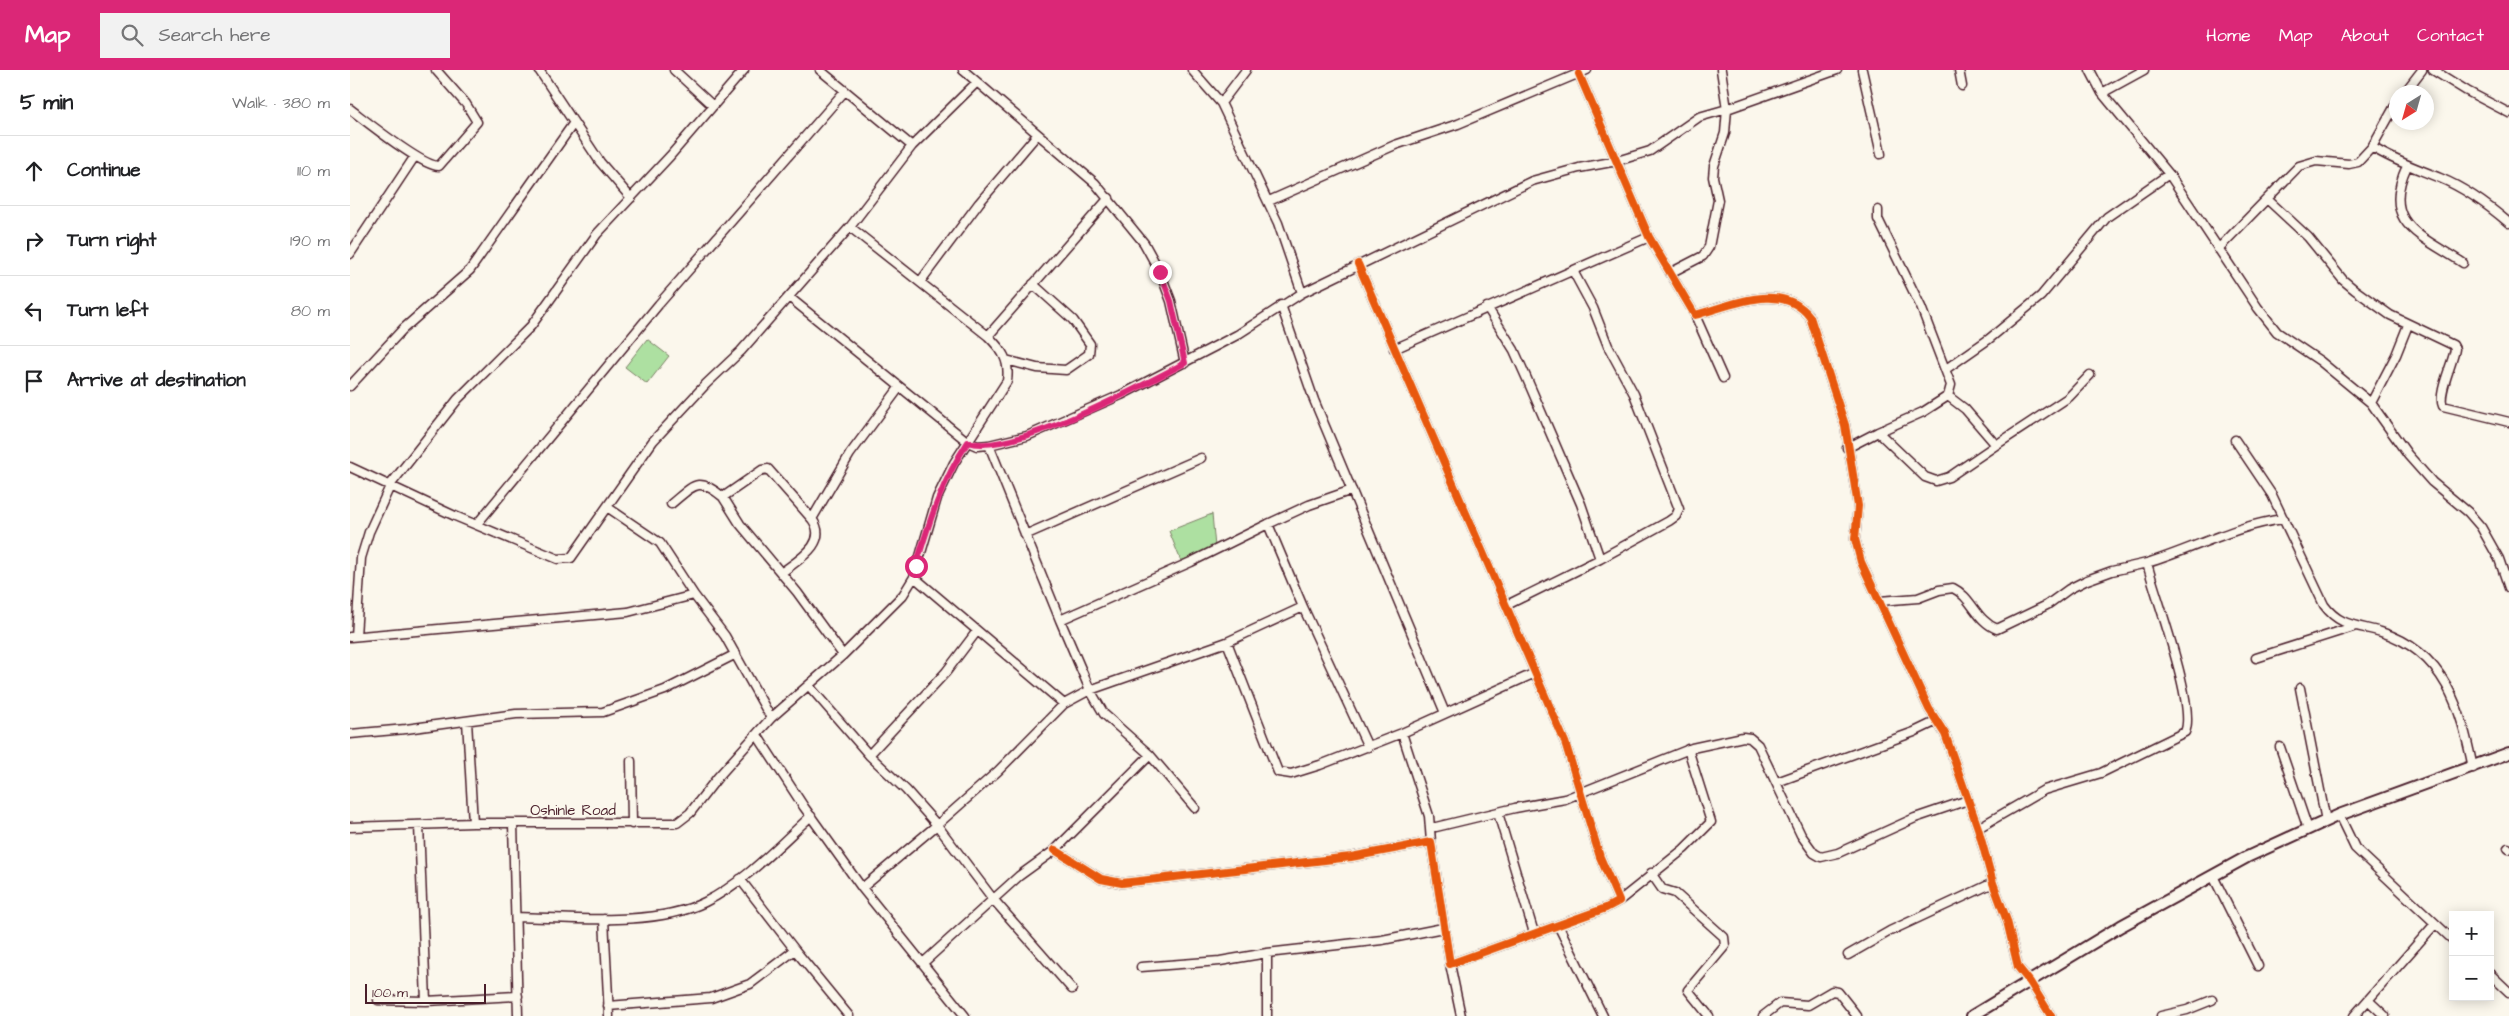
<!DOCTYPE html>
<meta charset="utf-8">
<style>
body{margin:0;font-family:"Architects Daughter",sans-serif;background:#f2f2f2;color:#202124}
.controls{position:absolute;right:15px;bottom:15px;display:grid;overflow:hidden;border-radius:0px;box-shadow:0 2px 12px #0003}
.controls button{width:45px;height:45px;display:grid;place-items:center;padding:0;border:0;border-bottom:1px solid #e0e0e0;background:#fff;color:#202124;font:25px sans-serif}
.compass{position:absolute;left:2039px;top:15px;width:45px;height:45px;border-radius:50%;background:#fff;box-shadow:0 2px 12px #0003;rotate:217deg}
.scale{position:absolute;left:15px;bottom:12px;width:121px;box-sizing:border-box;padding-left:5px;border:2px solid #4a1f2b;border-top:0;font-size:14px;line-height:18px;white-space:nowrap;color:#4a1f2b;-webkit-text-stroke:4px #fbf7ec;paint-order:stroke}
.stop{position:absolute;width:15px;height:15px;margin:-11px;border:4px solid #db2777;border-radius:50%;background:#fff}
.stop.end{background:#db2777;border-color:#fff;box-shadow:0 1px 5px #0008}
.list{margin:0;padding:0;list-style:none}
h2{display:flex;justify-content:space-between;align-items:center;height:65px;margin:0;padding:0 20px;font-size:21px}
h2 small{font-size:16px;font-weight:400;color:#757577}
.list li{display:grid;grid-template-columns:32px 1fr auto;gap:15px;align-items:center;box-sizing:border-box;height:70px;padding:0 20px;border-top:1px solid #e0e0e0}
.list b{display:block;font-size:19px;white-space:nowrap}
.list em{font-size:16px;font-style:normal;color:#757577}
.icon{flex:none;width:28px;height:28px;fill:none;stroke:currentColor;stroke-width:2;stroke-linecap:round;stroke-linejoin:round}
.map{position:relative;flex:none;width:2159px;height:946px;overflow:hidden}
header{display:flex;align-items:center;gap:30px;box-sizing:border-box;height:70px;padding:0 25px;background:#db2777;color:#fff}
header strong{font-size:24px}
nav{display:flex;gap:28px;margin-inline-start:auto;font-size:18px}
.search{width:350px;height:45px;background:#f2f2f2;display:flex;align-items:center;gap:12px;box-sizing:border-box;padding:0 18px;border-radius:0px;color:#757577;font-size:19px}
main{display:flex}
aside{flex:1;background:#fff}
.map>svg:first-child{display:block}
</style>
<header>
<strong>Map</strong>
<div class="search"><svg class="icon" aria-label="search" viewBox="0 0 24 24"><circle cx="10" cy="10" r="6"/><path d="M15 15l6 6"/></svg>Search here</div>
<nav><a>Home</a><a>Map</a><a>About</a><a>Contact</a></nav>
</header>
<main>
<aside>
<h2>5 min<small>Walk · 380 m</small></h2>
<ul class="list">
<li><svg class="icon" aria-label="ahead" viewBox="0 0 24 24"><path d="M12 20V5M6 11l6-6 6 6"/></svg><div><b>Continue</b></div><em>110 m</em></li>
<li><svg class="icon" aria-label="right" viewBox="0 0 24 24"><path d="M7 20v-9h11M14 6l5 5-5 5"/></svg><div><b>Turn right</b></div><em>190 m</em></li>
<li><svg class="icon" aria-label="left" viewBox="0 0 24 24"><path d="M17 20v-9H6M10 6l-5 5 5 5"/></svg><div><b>Turn left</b></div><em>80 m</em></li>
<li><svg class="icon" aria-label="arrive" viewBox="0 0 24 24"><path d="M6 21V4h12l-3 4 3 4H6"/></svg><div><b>Arrive at destination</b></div></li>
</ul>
</aside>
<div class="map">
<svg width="2159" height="946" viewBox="0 0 2159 946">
<rect width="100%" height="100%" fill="#fbf7ec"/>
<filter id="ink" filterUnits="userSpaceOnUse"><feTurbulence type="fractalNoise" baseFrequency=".02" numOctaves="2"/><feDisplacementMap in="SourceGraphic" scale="10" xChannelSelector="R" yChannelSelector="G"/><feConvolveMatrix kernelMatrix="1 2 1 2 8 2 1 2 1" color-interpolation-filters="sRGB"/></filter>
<g filter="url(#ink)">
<path fill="#ade0a1" stroke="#7c8066" d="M297,269L319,286L297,314L275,297Z
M862,444L865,477L831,491L819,461Z"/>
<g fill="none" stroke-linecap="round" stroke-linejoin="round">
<defs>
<path id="street" d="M189,0L250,92L281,128
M324,0L363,36
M470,0L562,76
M613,0L745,113L794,173L810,202L821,231L835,293
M842,0L871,33L928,153L952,223
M1371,0L1377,39L1487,0
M1512,0L1531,84
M1609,0L1612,16
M1740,0L1752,23L1819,104L1908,238L1927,262L1970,291L2021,333L2058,385L2082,412L2118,442L2131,457L2149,489L2159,518
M2083,0L2117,21L2159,43
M1229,4L1299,167L1345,245C1380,236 1432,210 1460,247L1495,355L1508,436L1505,469L1511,492L1579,639L1595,664L1628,758L1643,813L1657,851L1668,897L1680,912L1701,946
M2055,22L2072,0
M1752,23L1794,0
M871,33L896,0
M0,39C16,51 73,97 89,96L127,52L116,34L86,0
M2022,77C2044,91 2066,98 2090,108C2115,118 2138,135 2159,153
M2057,96C2030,154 2071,165 2113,193
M1917,129L1958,167L1993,210L2005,220L2040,245L2103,275L2105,279C2103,293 2087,324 2093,336L2159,352
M919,131L1045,75L1108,54L1237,0
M1528,140V149L1571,237L1601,315L1598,326L1573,342L1528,362
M1868,179L1949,96L1966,91L1999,94L2008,92L2022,77L2046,34
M0,184L65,86
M1223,201L1243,238L1258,276L1284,324L1329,439L1326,446L1319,451L1250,489
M570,212L629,133L687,65
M439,227L618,372L627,376L639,375L710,550
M931,235L964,330L1095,643
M1137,237L1164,280L1177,309L1231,434L1250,489L1157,535
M1345,245L1373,308
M638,266L759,128
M1044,279L1299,167
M656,290L687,298L716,300L739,284L740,274L723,250L683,214
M1596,299L1639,269L1691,226L1757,147L1819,104
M0,316L53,259L120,200L223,54
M1598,326L1615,339L1646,375L1719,327L1740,305
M2021,333L2046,285L2058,255
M1885,370L1922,425L1974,535C1990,557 2008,555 2031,562C2095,582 2111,639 2123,698
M639,375L677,366L771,325L887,265L952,223L1182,111L1229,98L1267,91L1300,81L1349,47L1377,39L1375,63L1364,96L1363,107L1368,130L1359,177L1353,186L1320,203
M1497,378L1528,362L1575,407L1586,411L1599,407L1646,375
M0,397L105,446L208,489L221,488L303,371L356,314L391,281L500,157L562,76L627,12
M373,427L390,454L447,522L493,585
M321,434C344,415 348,406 373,427L412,400L418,399L462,449L500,384L549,318
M257,437L310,473L344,525
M127,454L309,234L494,22
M918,454L959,435L1002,420
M675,465L851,388
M1797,493C1844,479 1885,455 1934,449
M431,503C448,490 480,473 462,449
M564,507L714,634
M1529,531L1568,528L1589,520L1603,518C1622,527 1626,551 1647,559L1697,535L1719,519L1737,510L1762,501L1797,493C1805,525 1847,637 1835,662L1751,703L1694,720L1628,758
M953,537L918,454L841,492L710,550L740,620L877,572L953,537L1018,677
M6,566L11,488L19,462L41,414L108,329L181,256L247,164L320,86L394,0
M0,567L278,542L344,525L375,566L421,648
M877,572L928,702L941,704L970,695L1052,663L1185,603
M1906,588L2003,557
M459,616L519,685L556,720L587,755L648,701L714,634L740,620L754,644L800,685
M1950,618L1976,751
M117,651L123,753
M1052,663L1079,746L1081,772
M0,664L56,659L166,644L253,642L315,620L386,584
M407,665L454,737L512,818L615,946
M1930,677L1958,759
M519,685L596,602L627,561
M281,691L282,754
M1427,712L1564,662L1587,651
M1148,743L1184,863
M1989,745L2005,778L2103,870
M163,753L168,946
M69,755L76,931L168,926
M0,757L123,753H327L340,743L368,707L421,648L493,585L553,525L564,507L587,428L604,393L657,311C660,290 652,280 638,266L500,157
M1080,757H1086L1165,738L1215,729L1342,678L1393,667L1400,668L1408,675L1451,765L1464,783L1471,787L1488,783L1565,748L1618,730
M2158,778L2159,779
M705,780L751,809L772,813L1001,787L1081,772L1100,894L1256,838L1269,831L1250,787L1215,672L1008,194
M1301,803L1312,819L1325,823L1374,867L1375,876L1338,920L1359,946
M1863,806L1908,896
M512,818L587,755L643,829L722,919
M1269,831L1334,779L1361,752L1338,679
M167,847C222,848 305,857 355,832C395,812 428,776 461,746
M254,849L259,946
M1208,855L1253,946
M445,880L499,946
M917,883V946
M1498,885L1540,861L1643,813
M573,893L669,806L705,780L800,685L845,738
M1100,894L1111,946
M791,897L870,891L917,883L1032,870L1093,858
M2140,904L2159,922
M28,930L76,931
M2019,931L2035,946
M258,936L361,928L400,914L445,880L390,809
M1413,946L1430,933L1458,935L1482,921L1488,922L1507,946
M1811,946L1837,940L1862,930
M2004,946L2085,854"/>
<path id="secondary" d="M1622,946L1771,856L1897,787L1989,745L2159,683"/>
</defs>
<use href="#street" stroke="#4a1f2b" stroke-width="11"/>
<use href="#secondary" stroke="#4a1f2b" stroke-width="14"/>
<use href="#street" stroke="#fbf7ec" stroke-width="8"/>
<use href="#secondary" stroke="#fbf7ec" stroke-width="10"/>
<defs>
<path id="cycleway" d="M1229,4L1299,167L1345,245C1380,236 1432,210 1460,247L1495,355L1508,436L1505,469L1511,492L1579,639L1595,664L1628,758L1643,813L1657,851L1668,897L1680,912L1701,946
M705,780L751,809L772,813L1001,787L1081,772L1100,894L1256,838L1269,831L1250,787L1215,672L1008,194"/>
</defs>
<use href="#cycleway" stroke="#fbf7ec" stroke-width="11"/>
<use href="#cycleway" stroke="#e8590c" stroke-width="8"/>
</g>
</g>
<g fill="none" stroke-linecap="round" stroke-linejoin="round" filter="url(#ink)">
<path stroke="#db2777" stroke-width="6" d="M566,496C579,452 592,411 618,372C659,387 794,315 835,293L821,231L810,202"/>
</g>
<g text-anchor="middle" stroke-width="4" stroke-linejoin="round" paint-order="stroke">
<g font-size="15" fill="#4a1f2b" stroke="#fbf7ec">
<text x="223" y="745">Oshinle Road</text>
</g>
</g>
</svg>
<div class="controls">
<button>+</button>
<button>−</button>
</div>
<svg class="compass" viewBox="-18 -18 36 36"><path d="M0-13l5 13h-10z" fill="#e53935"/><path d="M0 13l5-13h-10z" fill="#757577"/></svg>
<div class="scale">100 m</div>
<div class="stop" style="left:566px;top:496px"></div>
<div class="stop end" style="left:810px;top:202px"></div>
</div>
</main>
